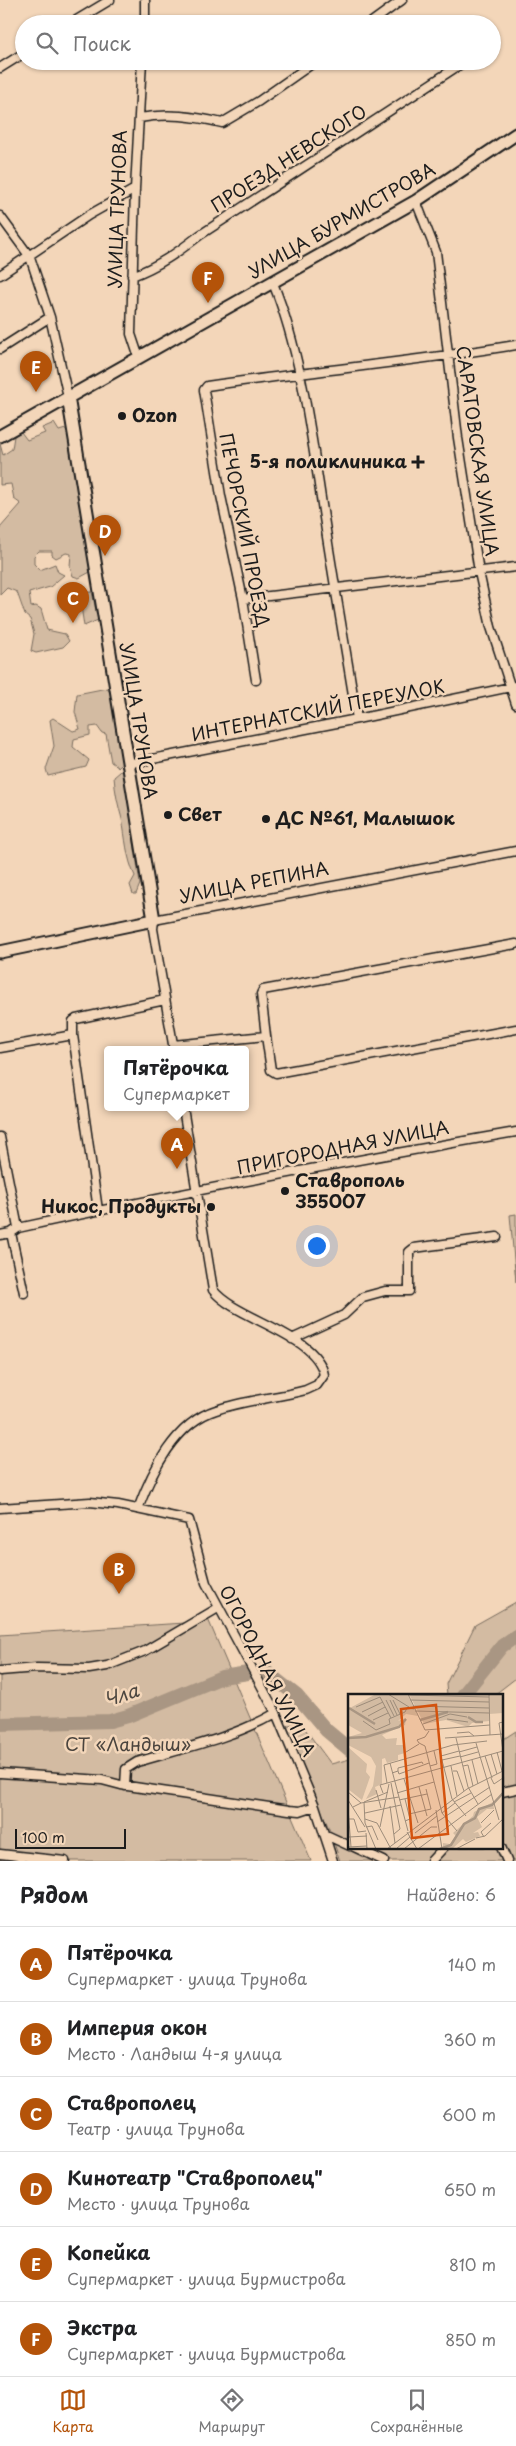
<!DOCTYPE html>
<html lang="ru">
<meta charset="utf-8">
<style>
body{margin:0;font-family:"Playpen Sans",sans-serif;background:#f6f6f6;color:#202124}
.scale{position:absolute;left:15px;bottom:12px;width:111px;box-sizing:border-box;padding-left:5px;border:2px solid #1c1c1c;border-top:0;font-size:14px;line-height:18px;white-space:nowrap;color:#1c1c1c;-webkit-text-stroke:4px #f3d6b9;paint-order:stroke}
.you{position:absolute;left:316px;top:1245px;width:18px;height:18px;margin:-12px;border:4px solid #fff;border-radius:50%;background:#1a73e8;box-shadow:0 0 0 8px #1a73e833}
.badge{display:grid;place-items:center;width:32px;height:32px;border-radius:50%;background:#b45309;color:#fff;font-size:16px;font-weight:700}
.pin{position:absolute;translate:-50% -41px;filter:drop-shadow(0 1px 2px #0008)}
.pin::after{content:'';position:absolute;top:26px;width:18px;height:15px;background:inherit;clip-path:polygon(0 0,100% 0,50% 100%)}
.popup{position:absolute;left:104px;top:1046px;width:145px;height:65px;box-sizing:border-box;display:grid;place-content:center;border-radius:5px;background:#fff;filter:drop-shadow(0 1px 4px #0005);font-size:16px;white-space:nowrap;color:#757577}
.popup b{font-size:19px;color:#202124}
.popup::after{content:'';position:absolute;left:50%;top:100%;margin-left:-10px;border:10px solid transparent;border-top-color:#fff}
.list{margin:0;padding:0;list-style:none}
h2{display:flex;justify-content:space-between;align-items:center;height:65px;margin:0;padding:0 20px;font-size:21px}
h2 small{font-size:16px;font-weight:400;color:#757577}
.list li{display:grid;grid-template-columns:32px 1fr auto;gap:15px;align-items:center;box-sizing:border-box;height:75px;padding:0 20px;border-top:1px solid #e0e0e0}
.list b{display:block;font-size:19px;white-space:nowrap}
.list p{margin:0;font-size:16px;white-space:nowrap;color:#757577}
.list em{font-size:16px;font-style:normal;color:#757577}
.icon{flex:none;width:28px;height:28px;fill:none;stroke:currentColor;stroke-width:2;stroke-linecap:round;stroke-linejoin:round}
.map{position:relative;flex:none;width:516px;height:1861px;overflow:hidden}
.search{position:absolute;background:#fff;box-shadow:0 1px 4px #0004;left:15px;right:15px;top:15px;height:55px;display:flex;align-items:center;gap:12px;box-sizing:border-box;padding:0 18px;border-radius:28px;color:#757577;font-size:19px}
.sheet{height:515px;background:#fff}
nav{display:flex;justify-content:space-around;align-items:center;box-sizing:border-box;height:70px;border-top:1px solid #e0e0e0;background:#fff;font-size:14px;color:#757577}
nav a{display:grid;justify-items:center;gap:2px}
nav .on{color:#b45309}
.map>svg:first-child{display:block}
</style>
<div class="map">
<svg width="516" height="1861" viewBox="0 0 516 1861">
<rect width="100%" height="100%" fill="#f3d6b9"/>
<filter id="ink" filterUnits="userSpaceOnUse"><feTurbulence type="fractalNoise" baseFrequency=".02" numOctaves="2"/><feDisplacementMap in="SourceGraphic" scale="10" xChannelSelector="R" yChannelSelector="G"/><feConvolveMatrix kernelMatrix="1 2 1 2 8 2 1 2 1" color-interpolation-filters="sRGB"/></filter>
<g filter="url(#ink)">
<path fill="#d3bba2" stroke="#786c5f" d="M54,423L59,431L69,428L92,571L79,578L73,576L70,566L71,554L66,553L56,558L52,555V551H39L34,556V564L40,570L55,564L58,572L64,575L50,587L29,593L31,607L36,606L41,609L47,630L65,634L69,641L63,647L36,653L31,651L34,634L30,619L25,615L17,592L7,588L0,595V528L21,504L14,499L11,484L0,485V444L3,455L12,449L14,436L21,432L27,440L45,433L42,428Z
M92,592L98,620L84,626L79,593Z
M107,688L111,694L123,762L118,767L111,762L106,734L102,733L97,726L90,727V735L74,739L73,747L89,760L86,767L48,776L46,769L54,746L50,720L53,718L73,731L80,729L75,712L77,694Z
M121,771L124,772L140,884L136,894H133L130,885L135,876C126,857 126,839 122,819C118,805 115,792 114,777Z
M516,1214V1282L510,1215Z
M516,1602V1678L494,1695H447L446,1684L475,1625Z
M205,1612L311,1861H0V1635L184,1623Z
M300,1722L331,1764L350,1759V1847H502V1740L516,1731V1861H340L330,1831L285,1726Z"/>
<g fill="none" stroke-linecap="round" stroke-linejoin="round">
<path stroke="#a99683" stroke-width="14" d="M264,1670L297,1696L326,1730L350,1750
M463,1695L502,1646L516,1636
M0,1724L110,1721L128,1716L222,1677L248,1673"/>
<defs>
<path id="street" d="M145,0V24
M70,24L110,0
M369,24L402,0
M0,68L24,53
M139,118C168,113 193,116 222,123L259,101L316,61
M416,201L436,252L458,438L479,572L491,627L516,704
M0,216L30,257L50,317L68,397
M0,275L89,215L135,189
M132,276C159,266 178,252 200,235L461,64
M273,283C300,350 310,426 321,498C332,572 345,645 357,719
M0,349L50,317
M139,358L131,334L135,189L142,61
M243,599L516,567
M256,680L243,599L221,496L204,390L207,386C310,371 413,362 516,345
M127,764L357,719L516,686
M266,1036L271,1070L276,1073L516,1029
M173,1045L266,1036L261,994L263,990L516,944
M0,1048L73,1035
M174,1050L153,929L154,920L516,851
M0,1137L18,1228
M98,1210L73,1035V1021L76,1019L165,1000
M11,1233L24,1293
M0,1235L11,1233L18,1228C183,1192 349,1161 516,1132
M292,1339L344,1315L363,1297L385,1291H409V1252L414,1248L497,1237
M0,1508L90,1502L118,1505L189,1520L206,1583L276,1713L315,1806L333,1861
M138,1509C152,1471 175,1423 216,1410C245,1400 276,1398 306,1390L317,1385L324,1375C317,1334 235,1319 213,1290L183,1108
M0,1671L37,1668L89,1669L107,1666L145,1651L218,1608
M0,1773L102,1780L121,1785L289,1810L300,1811L315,1806
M125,1786L126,1769L137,1762C184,1748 233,1738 276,1713
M502,1792L516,1789
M324,1834L350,1846
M354,1847L384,1861
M501,1847L507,1861
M0,1854L65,1861
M431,1861L444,1847"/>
<path id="secondary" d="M0,436L416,201L516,134
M0,952L154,920L68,397"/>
</defs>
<use href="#street" stroke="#1c1c1c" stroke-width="11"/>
<use href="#secondary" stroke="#1c1c1c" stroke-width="15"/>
<use href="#street" stroke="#f3d6b9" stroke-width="8"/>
<use href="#secondary" stroke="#f3d6b9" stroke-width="11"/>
</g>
</g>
<g fill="#1c1c1c" stroke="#f3d6b9" stroke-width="2">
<circle cx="122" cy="416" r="5"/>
<path d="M415.5 454.5h5v5h5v5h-5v5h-5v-5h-5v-5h5z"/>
<circle cx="168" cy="815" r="5"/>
<circle cx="266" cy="819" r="5"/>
<circle cx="285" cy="1191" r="5"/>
<circle cx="211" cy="1207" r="5"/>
</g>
<g text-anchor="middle" stroke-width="5" stroke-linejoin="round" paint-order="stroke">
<g font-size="18" fill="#1c1c1c" stroke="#f3d6b9">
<text transform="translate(289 159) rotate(-33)" y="6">ПРОЕЗД НЕВСКОГО</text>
<text transform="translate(118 209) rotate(-88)" y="6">УЛИЦА ТРУНОВА</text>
<text transform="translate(342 221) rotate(-30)" y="6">УЛИЦА БУРМИСТРОВА</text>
<text transform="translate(477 451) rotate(82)" y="6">САРАТОВСКАЯ УЛИЦА</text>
<text transform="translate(244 530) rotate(79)" y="6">ПЕЧОРСКИЙ ПРОЕЗД</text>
<text transform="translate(318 711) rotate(-11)" y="6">ИНТЕРНАТСКИЙ ПЕРЕУЛОК</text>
<text transform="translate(138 721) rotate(81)" y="6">УЛИЦА ТРУНОВА</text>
<text transform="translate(254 883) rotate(-11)" y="6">УЛИЦА РЕПИНА</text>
<text transform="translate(343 1148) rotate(-11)" y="6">ПРИГОРОДНАЯ УЛИЦА</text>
<text transform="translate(267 1671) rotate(63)" y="6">ОГОРОДНАЯ УЛИЦА</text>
</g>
<g font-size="18" font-weight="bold" fill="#1c1c1c" stroke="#f3d6b9" text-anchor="start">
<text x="132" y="422">Ozon</text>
<text x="407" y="468" text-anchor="end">5-я поликлиника</text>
<text x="178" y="821">Свет</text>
<text x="276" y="825">ДС №61, Малышок</text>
<text x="295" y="1187">Ставрополь<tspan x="295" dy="21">355007</tspan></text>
<text x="201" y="1213" text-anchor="end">Никос, Продукты</text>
</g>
<g font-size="18" fill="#4a443e" stroke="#f3d6b9">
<text x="128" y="1751">СТ «Ландыш»</text>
</g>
<g font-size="19" font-style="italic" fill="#4d4740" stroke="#f3d6b9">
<text transform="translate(121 1695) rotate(-18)" y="7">Чла</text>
</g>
</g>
<g transform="translate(348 1694)">
<rect width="155" height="155" fill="#f3d6b9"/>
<path d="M28,0H60L70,22L58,20L50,27L58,24L57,31L34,41L38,45L49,44L48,51H56L57,59L50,61V66L39,69L37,64L34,65V90L27,93L29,100L18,105L25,92L28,72L23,63L0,51V43L14,39L0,31V15ZM61,0H155V19L141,20V27L124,29L120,33L98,26L76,30ZM0,53L19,70L18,78L22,83L14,106L0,95ZM145,108L146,115H139L129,123L134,133L125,139L130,138L132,142L118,148L115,145L104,155L95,154V149L102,150L108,142L105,139L125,122L126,118Z" fill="#d3bba2"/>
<path fill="none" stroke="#a99683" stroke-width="2.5" d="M1,14L27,30M120,23L128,28H135M72,26L100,18M0,44L18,43L51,33L58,25M92,155L103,151L116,130L127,124L131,115L144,111L155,99"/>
<path fill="none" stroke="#9d8c7a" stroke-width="1" d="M40,0L61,13M60,0L77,36L142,31M141,0L142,41M60,1L141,3M38,6L46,22M42,6L49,21M45,6L52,20M62,6L141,8M65,12L141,14M8,13L32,3L43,24M67,17L141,19M14,18L35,8M20,22L37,13M99,25L120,28M25,26L40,19M15,27L28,36L42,30L41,25L57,18L59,14L66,15M75,30L102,20L119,23M109,39L121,38L126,42M97,44L155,40M108,44L120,93L130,110M71,49L77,52L94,119L109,137M71,49L69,46L77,43L81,37M128,49L151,126M91,55L96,74M155,57L151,29L155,28M58,58L71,50M111,58L129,53M149,58L154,77M143,60L149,80M93,62L111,57M137,62L144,84M112,63L130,58M94,66L112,62M124,66L130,90M42,69L60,137M82,72L89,70L86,57M103,72L109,102M115,72L120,71L125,92M96,74L104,105M50,77V74L74,68L75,70M105,77H109L116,97M44,79L50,77L51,80L81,69M143,84L146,90L155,84M56,85L70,129M39,89L36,71L105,51L139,47M43,89L52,135L46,140M71,93L79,122M28,96L33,114M0,98L13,109L5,113M35,99L32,91L155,57M49,99L86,88M104,105L118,122M0,106L17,133M51,106L79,100M106,108L123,99M13,109L51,103M42,112L47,149M0,114L3,153M88,116L94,155M17,119L53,111M94,119L107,109M61,120L83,115L78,95M1,125H6L10,138L18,137M17,125L29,129L43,155M57,127L62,125L57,105M89,128L142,93M133,129L146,116M18,133L24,132L30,146M32,133L41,90M59,138L69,155M18,139L19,155M67,139L89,122M1,143L19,142M136,143L133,138L143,129M128,144L137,142L155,125M0,153L19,152M28,155L17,129L16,108L40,98M39,155L119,95L155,77M48,155L62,143M56,155L83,133H89M70,155L144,100M108,155L127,145"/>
<path fill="#d4530e" fill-opacity="0.15" stroke="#d4530e" stroke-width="2.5" d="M88,11L100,140L64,144L53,15Z"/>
<rect width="155" height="155" fill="none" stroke="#1c1c1c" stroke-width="2.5"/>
</g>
</svg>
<div class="scale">100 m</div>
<div class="you"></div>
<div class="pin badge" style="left:177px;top:1169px">A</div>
<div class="popup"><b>Пятёрочка</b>Супермаркет</div>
<div class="pin badge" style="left:119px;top:1594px">B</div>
<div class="pin badge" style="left:73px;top:623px">C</div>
<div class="pin badge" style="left:105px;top:556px">D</div>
<div class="pin badge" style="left:36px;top:392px">E</div>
<div class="pin badge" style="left:208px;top:303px">F</div>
<div class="search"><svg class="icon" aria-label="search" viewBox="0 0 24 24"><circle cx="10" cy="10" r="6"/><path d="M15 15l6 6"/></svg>Поиск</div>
</div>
<section class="sheet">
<h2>Рядом<small>Найдено: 6</small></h2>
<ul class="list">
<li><span class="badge">A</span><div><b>Пятёрочка</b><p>Супермаркет · улица Трунова</p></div><em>140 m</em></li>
<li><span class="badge">B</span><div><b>Империя окон</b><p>Место · Ландыш 4-я улица</p></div><em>360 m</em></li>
<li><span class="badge">C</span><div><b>Ставрополец</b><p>Театр · улица Трунова</p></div><em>600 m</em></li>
<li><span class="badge">D</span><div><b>Кинотеатр &quot;Ставрополец&quot;</b><p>Место · улица Трунова</p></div><em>650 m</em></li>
<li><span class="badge">E</span><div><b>Копейка</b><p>Супермаркет · улица Бурмистрова</p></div><em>810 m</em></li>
<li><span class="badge">F</span><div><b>Экстра</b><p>Супермаркет · улица Бурмистрова</p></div><em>850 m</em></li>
</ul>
</section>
<nav>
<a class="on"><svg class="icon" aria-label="map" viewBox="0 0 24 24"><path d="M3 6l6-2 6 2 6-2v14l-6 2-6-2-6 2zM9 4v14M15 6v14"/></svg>Карта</a>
<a><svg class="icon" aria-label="directions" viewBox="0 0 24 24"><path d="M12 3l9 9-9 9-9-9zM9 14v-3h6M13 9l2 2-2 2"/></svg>Маршрут</a>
<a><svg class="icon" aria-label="saved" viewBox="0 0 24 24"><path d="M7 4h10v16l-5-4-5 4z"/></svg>Сохранённые</a>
</nav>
